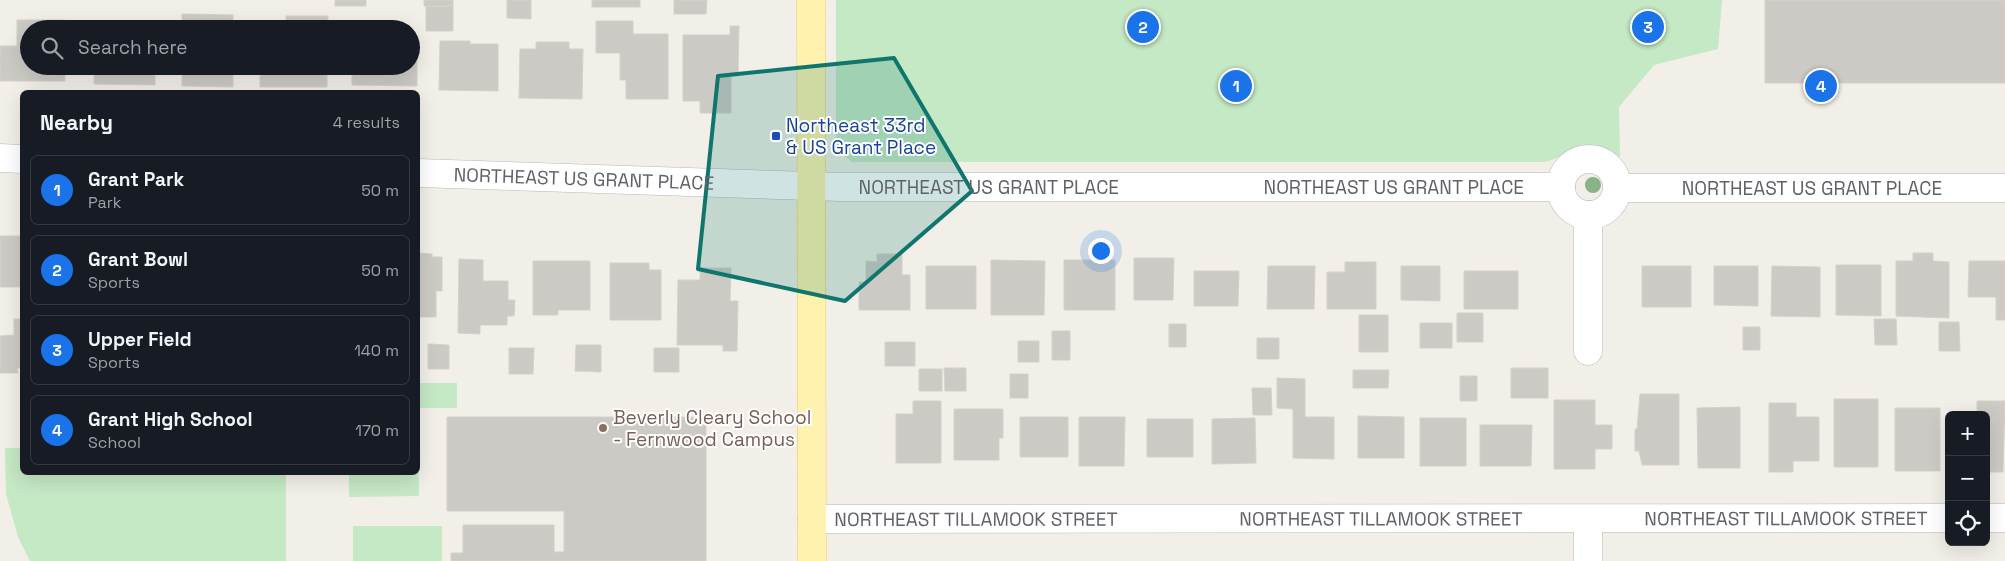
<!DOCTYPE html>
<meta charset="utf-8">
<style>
body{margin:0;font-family:"Space Grotesk",sans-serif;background:#242831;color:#f1f3f6}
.controls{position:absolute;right:15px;bottom:15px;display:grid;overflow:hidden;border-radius:8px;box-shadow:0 5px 20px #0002}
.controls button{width:45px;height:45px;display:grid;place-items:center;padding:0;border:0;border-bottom:1px solid #363941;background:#171b24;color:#f1f3f6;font:25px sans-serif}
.you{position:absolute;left:1100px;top:250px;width:18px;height:18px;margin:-12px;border:4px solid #fff;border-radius:50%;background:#1a73e8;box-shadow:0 0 0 8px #1a73e833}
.badge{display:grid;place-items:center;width:32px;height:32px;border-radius:50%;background:#1a73e8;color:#fff;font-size:16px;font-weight:700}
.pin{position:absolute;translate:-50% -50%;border:2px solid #fff;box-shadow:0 1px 5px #0006}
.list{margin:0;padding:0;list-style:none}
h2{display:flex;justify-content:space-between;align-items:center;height:65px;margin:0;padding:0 20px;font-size:21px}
h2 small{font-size:16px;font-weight:400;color:#9ea1a6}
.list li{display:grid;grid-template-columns:32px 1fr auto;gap:15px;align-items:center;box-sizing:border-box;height:70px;margin:0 10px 10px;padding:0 10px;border:1px solid #363941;border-radius:8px}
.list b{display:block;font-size:19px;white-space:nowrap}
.list p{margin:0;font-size:16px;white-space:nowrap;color:#9ea1a6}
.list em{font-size:16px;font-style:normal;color:#9ea1a6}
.icon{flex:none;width:28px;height:28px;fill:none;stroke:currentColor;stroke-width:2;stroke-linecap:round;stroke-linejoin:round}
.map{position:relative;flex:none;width:2005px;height:561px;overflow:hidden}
.search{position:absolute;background:#171b24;box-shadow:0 5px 20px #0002;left:20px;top:20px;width:400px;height:55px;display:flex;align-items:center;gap:12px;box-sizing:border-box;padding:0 18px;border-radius:28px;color:#9ea1a6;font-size:19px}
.panel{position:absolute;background:#171b24;box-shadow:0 5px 20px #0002;left:20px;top:90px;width:400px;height:385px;border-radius:8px}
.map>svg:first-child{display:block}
</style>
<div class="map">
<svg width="2005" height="561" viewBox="0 0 2005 561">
<rect width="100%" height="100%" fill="#f1efe8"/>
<path fill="#c5e8c5" d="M836,0H1722L1718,49L1654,65L1619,107L1620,157C1592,140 1572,155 1544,162H852L836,149Z
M418,383H457V408H418L419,496L349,497V473L418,472Z
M5,448H22V472L286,473V561H30L18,537L6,494Z
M353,526H442V561H353Z"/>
<path fill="#cccac5" stroke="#d6d1c6" d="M335,0H366V6H335Z
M424,0H453V6H424Z
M507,0H531V19L507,18Z
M592,0H640V7H592Z
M674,0H707L706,14H674Z
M1765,0H2005V83H1765Z
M426,6H453V31H426Z
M182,14L233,15V29H182Z
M286,16H328L327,29H286Z
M17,20H65V29H29V66H65V81H0V46H17Z
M596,21H633V34H668V99H626V80H620V53H596Z
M730,26H739L738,76H731V113H700V101H683V35H730Z
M440,41H470V44H498V91L439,90Z
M536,42H569V49H583L582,99L519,98L520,49H536Z
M411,45H417V86L352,85V66H411Z
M94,66H155V85L94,84Z
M182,66H233V87L182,86Z
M260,66H327V87H260Z
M0,236H22V287H0Z
M418,253L432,254V257H442V291H436V317H418Z
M1913,253H1933V261L1949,262V318L1896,316V261H1913Z
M877,254H902V275H910V310H859V282H866V261L877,262Z
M1134,258H1174L1173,300H1134Z
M459,259L483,260V281H508V300H515L514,316H507V325H480V334L458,333Z
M991,260L1045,261L1044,315H991Z
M1064,260H1115V310H1064Z
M533,261H590V310H558V315H533Z
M1969,261H2005V320H1996V297H1968Z
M1345,262H1376V309H1327V272H1345Z
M610,263H649V270H661V320H610Z
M1836,265H1881V316L1836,315Z
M926,266H976V309H926Z
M1268,266H1315L1314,309H1267Z
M1401,266H1440V301L1401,300Z
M1642,266H1691V307H1642Z
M1714,266H1758V306L1714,305Z
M1772,266L1820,267V317L1771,316Z
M700,268H731L730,301H738L737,351H723V345H677L678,280H700Z
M1194,271H1239L1238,306H1194Z
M1464,271H1518V309H1464Z
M1457,313H1483V342H1457Z
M1359,315H1388V352H1359Z
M14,319H22V368H17L18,373H0V336L14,335Z
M1874,319H1896L1897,345H1875Z
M1939,322H1959L1960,351H1939Z
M1420,323H1452V348H1420Z
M1169,324H1186V347H1169Z
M1743,327H1760V350H1743Z
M1052,331H1070V360H1052Z
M1257,338H1279V359H1257Z
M1018,341H1039V362H1018Z
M885,342H915V366H885Z
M428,344L449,345V369H428Z
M576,345H601V372L575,371Z
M509,348H534L533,374H509Z
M654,348H679V372H654Z
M944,368H966V391H945Z
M1511,368H1548V398H1511Z
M919,369H942V391H919Z
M1353,370H1389L1388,388H1353Z
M1010,374H1028V398H1010Z
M1460,376H1477V401H1460Z
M1277,378L1305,379V417H1334V459L1293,458V409L1277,408Z
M1252,388H1271L1272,415H1253Z
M1640,394H1679V465H1642L1639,451H1635V429H1637Z
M1834,399H1878V467H1834Z
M1554,400H1595V425H1612V449H1595V469H1554Z
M913,401H941V463H896V414H913Z
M1977,401H2005L2003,472H1986V415H1977Z
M1769,403H1796V417H1819V461H1793V472H1769Z
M1740,407V468H1698L1697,408Z
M1895,408H1940V471H1895Z
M954,409H1003V438H999V460H954Z
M1358,416L1404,417V458H1358Z
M447,417H706V561H451V553H463V525H554V552H564V511H447Z
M1020,417H1068V457H1020Z
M1079,417H1125L1124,466H1079Z
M1255,418L1256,463L1212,464V419Z
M1420,418H1466V466H1420Z
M1147,419H1193V457H1147Z
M1480,425H1532L1531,466H1480Z"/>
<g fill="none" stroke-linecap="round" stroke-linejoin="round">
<defs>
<g id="minor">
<path d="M0,158L22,159"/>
<circle cx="1589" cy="187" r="28"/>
<path id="s1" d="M418,173L841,187H1561"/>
<path id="s2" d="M1618,188H2005"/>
<path d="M1588,215V351"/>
<path d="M1986,518H2005"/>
<path id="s3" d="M812,519L1949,518"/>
<path d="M1588,561V520"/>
</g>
<path id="major" d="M811,0L812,561"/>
</defs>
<use href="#minor" stroke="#b5b8bc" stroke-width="29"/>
<use href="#major" stroke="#f2c960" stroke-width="29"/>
<use href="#minor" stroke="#fff" stroke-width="28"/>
<use href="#major" stroke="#fff2af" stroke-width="28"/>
</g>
<circle fill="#89b387" cx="1593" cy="185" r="8"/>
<path fill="#0f766e" fill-opacity="0.2" stroke="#0f766e" stroke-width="4" stroke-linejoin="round" d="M894,58L972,191L845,301L698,269L718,76Z"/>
<rect fill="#1a4fb4" stroke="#fff" stroke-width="2" x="771" y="131" width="10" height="10" rx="2.5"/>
<circle fill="#8d6e63" stroke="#fff" stroke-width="2" cx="603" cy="428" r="5"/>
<g text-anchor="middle" stroke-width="4" stroke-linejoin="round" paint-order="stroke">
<g font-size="19" fill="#164399" stroke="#fff" text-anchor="start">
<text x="786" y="132">Northeast 33rd<tspan x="786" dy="22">&amp; US Grant Place</tspan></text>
</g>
<g font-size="19" fill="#5f6368" stroke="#fff">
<text dy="7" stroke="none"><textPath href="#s1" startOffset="166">NORTHEAST US GRANT PLACE</textPath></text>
<text dy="7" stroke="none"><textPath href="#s1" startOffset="571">NORTHEAST US GRANT PLACE</textPath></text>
<text dy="7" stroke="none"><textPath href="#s1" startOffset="976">NORTHEAST US GRANT PLACE</textPath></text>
<text dy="7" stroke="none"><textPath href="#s2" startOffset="194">NORTHEAST US GRANT PLACE</textPath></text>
<text dy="7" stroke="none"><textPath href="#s3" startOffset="974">NORTHEAST TILLAMOOK STREET</textPath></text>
<text dy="7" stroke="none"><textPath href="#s3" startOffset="164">NORTHEAST TILLAMOOK STREET</textPath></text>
<text dy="7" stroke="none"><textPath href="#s3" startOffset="569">NORTHEAST TILLAMOOK STREET</textPath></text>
</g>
<g font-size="19" fill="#785e54" stroke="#fff" text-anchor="start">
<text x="613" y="424">Beverly Cleary School<tspan x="613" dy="22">- Fernwood Campus</tspan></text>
</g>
</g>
</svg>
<div class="controls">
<button>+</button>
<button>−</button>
<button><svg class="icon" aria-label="locate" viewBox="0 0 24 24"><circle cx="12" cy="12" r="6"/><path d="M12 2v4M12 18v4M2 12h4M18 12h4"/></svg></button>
</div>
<div class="you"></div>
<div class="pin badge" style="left:1236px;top:86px">1</div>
<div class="pin badge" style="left:1143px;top:27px">2</div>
<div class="pin badge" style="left:1648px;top:27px">3</div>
<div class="pin badge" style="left:1821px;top:86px">4</div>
<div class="search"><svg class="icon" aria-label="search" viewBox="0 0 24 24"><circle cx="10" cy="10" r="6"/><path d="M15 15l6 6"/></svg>Search here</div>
<section class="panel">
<h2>Nearby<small>4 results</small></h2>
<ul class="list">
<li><span class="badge">1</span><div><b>Grant Park</b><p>Park</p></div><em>50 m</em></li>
<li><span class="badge">2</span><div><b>Grant Bowl</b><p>Sports</p></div><em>50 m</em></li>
<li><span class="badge">3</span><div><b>Upper Field</b><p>Sports</p></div><em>140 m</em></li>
<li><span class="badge">4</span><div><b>Grant High School</b><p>School</p></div><em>170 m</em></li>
</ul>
</section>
</div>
